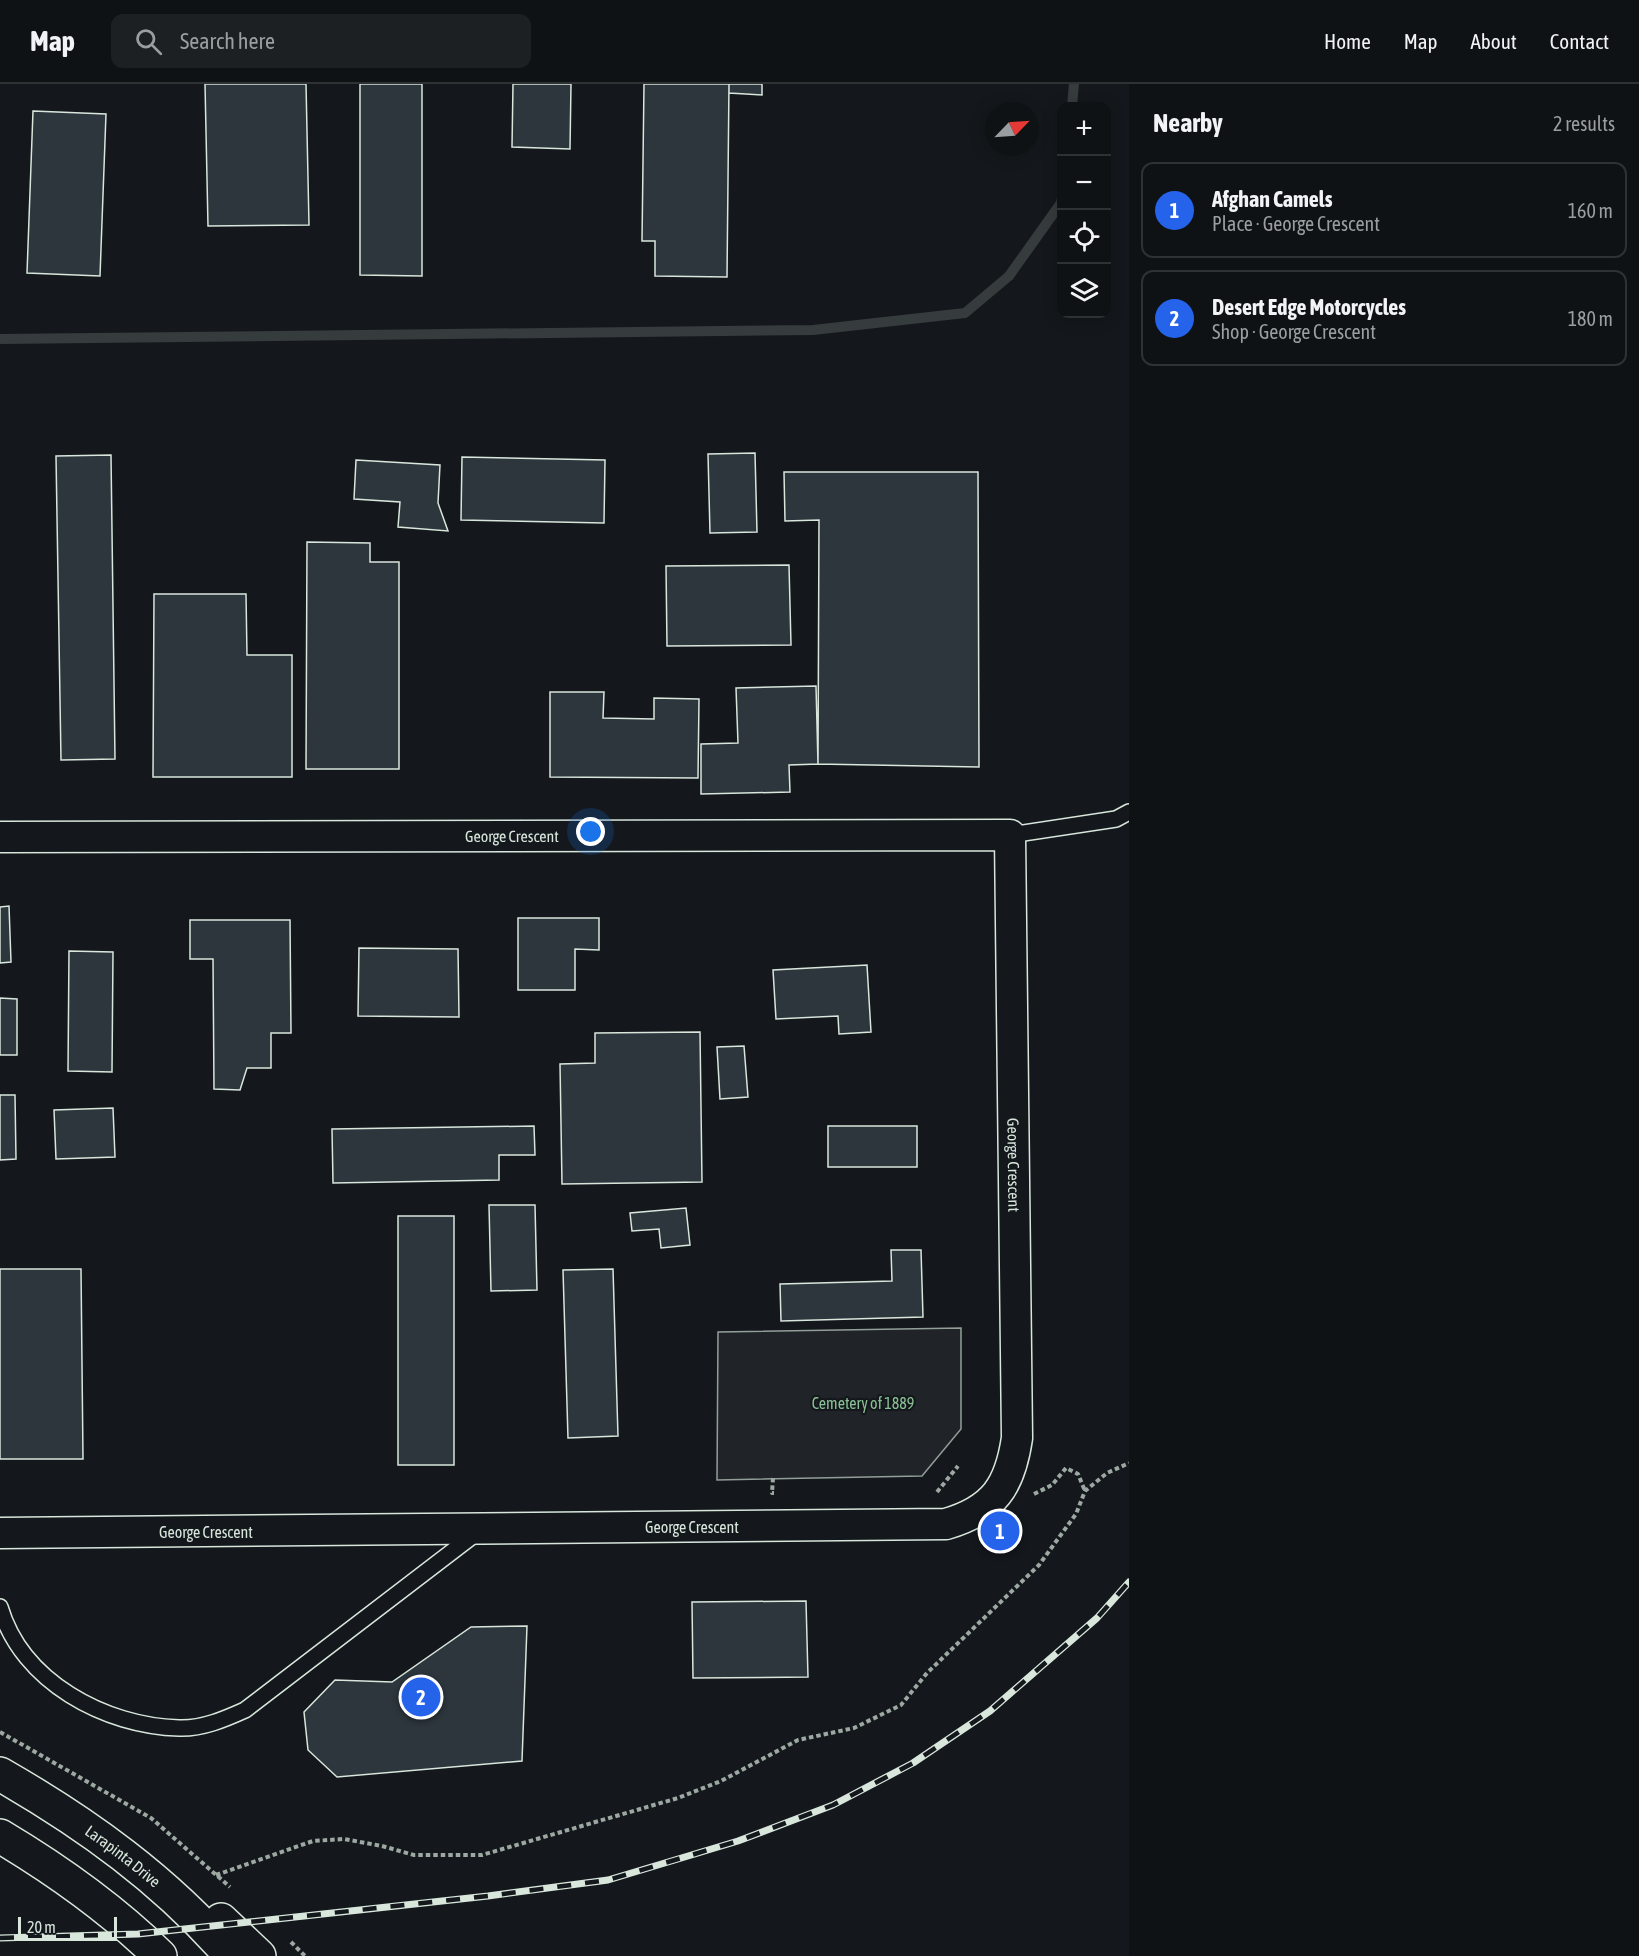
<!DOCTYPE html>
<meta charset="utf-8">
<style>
body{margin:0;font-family:"Asap Condensed",sans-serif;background:#1d2022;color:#f1f3f6}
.controls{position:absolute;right:18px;top:18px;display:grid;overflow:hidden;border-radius:12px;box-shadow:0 3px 15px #0003}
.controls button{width:54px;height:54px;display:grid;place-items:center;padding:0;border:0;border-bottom:2px solid #2f3234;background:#0f1215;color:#f1f3f6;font:30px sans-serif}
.compass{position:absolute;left:985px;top:18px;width:54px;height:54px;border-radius:50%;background:#0f1215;box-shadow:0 3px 15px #0003;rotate:65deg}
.scale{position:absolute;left:18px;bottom:15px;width:99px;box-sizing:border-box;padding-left:6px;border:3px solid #d8e6dc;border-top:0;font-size:16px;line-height:21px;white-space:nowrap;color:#d8e6dc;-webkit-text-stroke:4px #14181c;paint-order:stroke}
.you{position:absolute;left:591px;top:748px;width:21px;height:21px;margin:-15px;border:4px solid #fff;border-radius:50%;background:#1a73e8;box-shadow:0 0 0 9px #1a73e833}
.badge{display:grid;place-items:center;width:39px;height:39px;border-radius:50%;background:#2563eb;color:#fff;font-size:20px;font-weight:700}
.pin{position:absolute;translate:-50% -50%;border:3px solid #fff;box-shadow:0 2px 6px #0006}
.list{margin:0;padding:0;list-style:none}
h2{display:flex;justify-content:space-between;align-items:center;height:78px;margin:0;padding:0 24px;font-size:26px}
h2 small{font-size:20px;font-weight:400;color:#9b9ea0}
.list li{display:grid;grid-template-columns:39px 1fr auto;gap:18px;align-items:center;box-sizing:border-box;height:96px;margin:0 12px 12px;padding:0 12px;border:2px solid #2f3234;border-radius:12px}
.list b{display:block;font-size:22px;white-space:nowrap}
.list p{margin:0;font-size:20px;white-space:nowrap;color:#9b9ea0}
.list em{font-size:20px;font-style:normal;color:#9b9ea0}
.icon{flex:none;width:33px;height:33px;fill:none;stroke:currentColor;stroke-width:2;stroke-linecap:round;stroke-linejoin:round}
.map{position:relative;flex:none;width:1129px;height:1872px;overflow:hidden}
header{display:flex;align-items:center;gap:36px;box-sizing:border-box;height:84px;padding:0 30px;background:#0f1215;border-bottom:2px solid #2f3234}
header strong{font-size:28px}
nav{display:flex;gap:33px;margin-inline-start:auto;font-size:21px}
.search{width:420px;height:54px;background:#1d2022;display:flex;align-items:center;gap:15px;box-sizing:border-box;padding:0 21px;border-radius:12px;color:#9b9ea0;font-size:22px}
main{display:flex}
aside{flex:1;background:#0f1215}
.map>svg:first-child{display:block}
</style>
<header>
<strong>Map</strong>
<div class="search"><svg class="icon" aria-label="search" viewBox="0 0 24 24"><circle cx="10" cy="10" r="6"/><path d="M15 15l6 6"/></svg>Search here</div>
<nav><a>Home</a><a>Map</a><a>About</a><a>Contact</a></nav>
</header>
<main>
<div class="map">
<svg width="1129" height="1872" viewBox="0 0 1129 1872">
<rect width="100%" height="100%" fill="#14181c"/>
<path fill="#202428" stroke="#939e99" stroke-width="1.5" d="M961,1244V1345L922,1392L717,1396L718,1248Z"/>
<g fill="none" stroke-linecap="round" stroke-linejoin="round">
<path stroke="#363b3e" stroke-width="10" d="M1072,22L1074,0
M0,255L813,246L965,229L1009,192L1061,119L1062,113"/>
</g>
<path fill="#2c363c" stroke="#d8e6dc" stroke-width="1.5" d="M205,0H306L309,141L208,142Z
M360,0H422V192L360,191Z
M513,0H571L570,65L512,63Z
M644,0H729L727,193L655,192V157H642Z
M729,0H762V11L729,9Z
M33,27L106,30L100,192L27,189Z
M755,369L757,448L710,449L708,370Z
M111,371L115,675L61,676L56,372Z
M462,373L605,376L604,439L461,436Z
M356,376L440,381L438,419L448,447L398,443L400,418L354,415Z
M784,388H978L979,683L818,680L819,436L785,437Z
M307,458L370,459V478H399V685H306Z
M789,481L791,561L667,562L666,482Z
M154,510H246L247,571H292V693H153Z
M816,602L818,680L789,681L790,708L701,710V660L738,659L736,604Z
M550,608H604L603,634L654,635V614L699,615L698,694L550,693Z
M9,822L11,878L0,879V823Z
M518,834H599V866L575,865V906H518Z
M190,836H290L291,949H271V984H247L240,1006L214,1005L213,875H190Z
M359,864L458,865L459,933L358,932Z
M69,867L113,868L112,988L68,987Z
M867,881L871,948L839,950L838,932L776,935L773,886Z
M0,914L17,915V971H0Z
M700,948L702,1098L562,1100L560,980L595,979V949Z
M744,962L748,1013L720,1015L717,963Z
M0,1011H15L16,1075L0,1076Z
M113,1024L115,1073L56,1075L54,1026Z
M534,1042L535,1071H499V1096L333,1099L332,1045Z
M828,1042H917V1083H828Z
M489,1121H535L537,1206L491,1207Z
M686,1124L690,1161L661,1164L659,1145L632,1147L630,1129Z
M398,1132H454V1381H398Z
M891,1166H921L923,1233L781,1237L780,1200L892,1197Z
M0,1185H81L83,1375H0Z
M613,1185L618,1352L568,1354L563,1186Z
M806,1517L808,1593L693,1594L692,1518Z
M527,1542L522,1677L337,1693L308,1666L304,1628L335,1596L392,1598L471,1543Z"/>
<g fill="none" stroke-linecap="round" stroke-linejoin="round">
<defs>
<path id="service" d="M1010,751L1116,735L1129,728
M0,1523C22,1598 105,1642 179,1644C202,1645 225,1635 245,1626L479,1447"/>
<g id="minor">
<path id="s1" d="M0,753L1010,751L1017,1354C1010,1402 994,1426 946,1440L0,1449"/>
</g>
<g id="primary">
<path id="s2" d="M0,1690C87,1740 165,1796 231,1872"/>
<path d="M0,1752C57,1786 112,1825 160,1872"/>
<path d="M221,1836L259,1872"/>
</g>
</defs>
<use href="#service" stroke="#d8e6dc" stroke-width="18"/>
<use href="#minor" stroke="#d8e6dc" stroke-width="33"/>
<use href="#primary" stroke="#d8e6dc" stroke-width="36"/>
<path stroke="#9da8a2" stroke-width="4" stroke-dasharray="4.5 3" stroke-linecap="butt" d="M773,1394L772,1409H774
M937,1408L958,1382
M1034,1410L1052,1401L1066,1384L1078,1390L1085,1407
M0,1648L151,1734L230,1803
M216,1791L313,1757L344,1755L382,1762L414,1771H482L678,1714L721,1697L798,1656L854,1644L901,1621L927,1589L1039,1481L1076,1430L1085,1407L1107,1389L1129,1379
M291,1858L305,1872"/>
<use href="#service" stroke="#14181c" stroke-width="15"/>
<use href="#minor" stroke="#14181c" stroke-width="30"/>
<use href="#primary" stroke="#14181c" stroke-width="33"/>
<defs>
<path id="rail" d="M0,1854L138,1850L488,1812L608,1796L738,1757L833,1721L913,1679L990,1627L1097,1534L1129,1498"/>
</defs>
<use href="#rail" stroke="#d8e6dc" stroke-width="7"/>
<use href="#rail" stroke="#14181c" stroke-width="4.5" stroke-dasharray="14" stroke-linecap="butt"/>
</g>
<g text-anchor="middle" stroke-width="4.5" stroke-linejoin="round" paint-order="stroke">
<g font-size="16" fill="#d8e6dc" stroke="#14181c">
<text dy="6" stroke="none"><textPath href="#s1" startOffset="512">George Crescent</textPath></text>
<text dy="6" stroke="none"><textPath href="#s1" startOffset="1340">George Crescent</textPath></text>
<text x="692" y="1449">George Crescent</text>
<text x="206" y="1454">George Crescent</text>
<text dy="6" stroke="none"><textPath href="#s2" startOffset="148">Larapinta Drive</textPath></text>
</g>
<g font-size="16" fill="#8ac095" stroke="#14181c">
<text x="863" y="1325">Cemetery of 1889</text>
</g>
</g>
</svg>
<div class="controls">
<button>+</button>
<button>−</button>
<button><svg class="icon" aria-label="locate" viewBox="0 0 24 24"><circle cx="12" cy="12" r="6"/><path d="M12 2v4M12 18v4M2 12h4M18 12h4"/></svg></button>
<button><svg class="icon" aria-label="layers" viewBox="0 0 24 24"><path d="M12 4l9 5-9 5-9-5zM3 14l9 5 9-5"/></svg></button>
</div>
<svg class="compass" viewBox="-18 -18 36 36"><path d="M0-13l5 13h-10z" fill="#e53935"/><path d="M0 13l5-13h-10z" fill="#9b9ea0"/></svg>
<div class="scale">20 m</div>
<div class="you"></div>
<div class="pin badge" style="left:1000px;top:1447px">1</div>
<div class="pin badge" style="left:421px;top:1613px">2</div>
</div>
<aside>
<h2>Nearby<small>2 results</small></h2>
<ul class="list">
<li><span class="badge">1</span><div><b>Afghan Camels</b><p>Place · George Crescent</p></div><em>160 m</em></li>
<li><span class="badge">2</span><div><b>Desert Edge Motorcycles</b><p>Shop · George Crescent</p></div><em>180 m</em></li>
</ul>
</aside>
</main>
